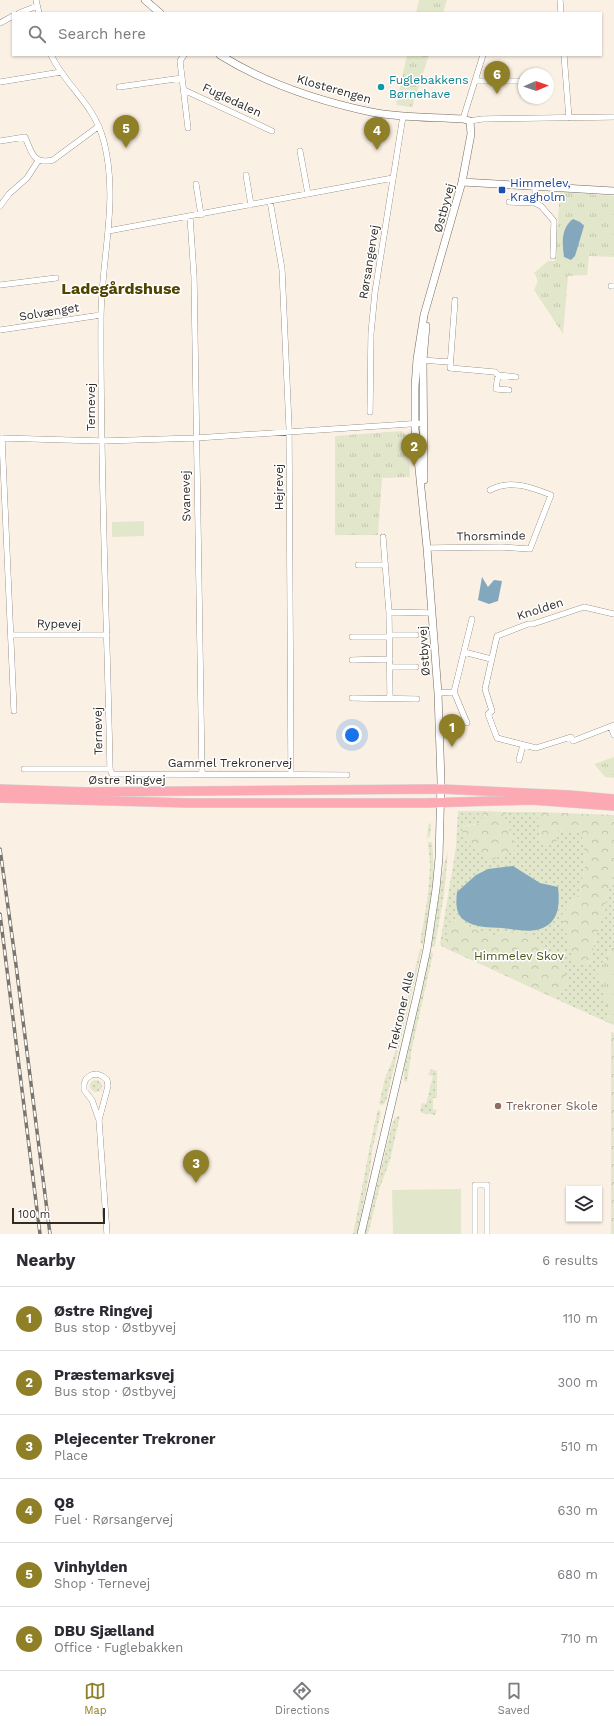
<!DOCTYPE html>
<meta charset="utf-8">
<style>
body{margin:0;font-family:"Work Sans",sans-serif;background:#f2f2f3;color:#2b2b33}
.controls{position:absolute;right:12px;bottom:12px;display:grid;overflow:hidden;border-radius:0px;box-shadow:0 1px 3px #0004}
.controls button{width:36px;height:36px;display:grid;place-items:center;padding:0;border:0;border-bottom:1px solid #e1e1e2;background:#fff;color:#2b2b33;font:20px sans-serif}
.compass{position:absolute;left:518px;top:68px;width:36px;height:36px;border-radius:50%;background:#fff;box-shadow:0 1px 3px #0004;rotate:88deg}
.scale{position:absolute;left:12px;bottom:10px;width:93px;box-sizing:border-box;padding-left:4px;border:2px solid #2f2b27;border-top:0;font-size:11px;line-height:14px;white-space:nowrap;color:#2f2b27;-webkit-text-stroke:3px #fff;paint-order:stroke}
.you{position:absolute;left:352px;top:735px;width:14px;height:14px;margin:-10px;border:3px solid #fff;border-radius:50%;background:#1a73e8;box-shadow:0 0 0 6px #1a73e833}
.badge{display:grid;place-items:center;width:26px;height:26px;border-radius:50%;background:#8f7f26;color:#fff;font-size:13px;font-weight:700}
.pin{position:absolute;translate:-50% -33px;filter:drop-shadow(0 1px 2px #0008)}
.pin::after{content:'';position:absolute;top:21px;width:14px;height:12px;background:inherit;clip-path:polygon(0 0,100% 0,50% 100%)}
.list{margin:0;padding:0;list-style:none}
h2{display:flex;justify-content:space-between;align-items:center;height:52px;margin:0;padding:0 16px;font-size:17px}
h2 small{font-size:13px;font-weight:400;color:#7c7c81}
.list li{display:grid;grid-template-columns:26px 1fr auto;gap:12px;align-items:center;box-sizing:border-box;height:64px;padding:0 16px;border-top:1px solid #e1e1e2}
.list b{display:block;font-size:15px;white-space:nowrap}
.list p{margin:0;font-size:13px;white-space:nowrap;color:#7c7c81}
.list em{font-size:13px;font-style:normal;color:#7c7c81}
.icon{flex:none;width:22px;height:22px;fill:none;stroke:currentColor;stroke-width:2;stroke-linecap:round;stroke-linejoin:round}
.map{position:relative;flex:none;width:614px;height:1234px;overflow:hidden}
.search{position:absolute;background:#fff;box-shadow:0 1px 3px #0004;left:12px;right:12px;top:12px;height:44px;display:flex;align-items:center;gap:10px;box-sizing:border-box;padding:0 14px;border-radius:0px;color:#7c7c81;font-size:15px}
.sheet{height:436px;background:#fff}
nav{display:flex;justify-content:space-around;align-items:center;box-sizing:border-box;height:56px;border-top:1px solid #e1e1e2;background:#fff;font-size:11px;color:#7c7c81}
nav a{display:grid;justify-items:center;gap:2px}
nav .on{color:#8f7f26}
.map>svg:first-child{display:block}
</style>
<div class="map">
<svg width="614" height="1234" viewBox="0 0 614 1234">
<defs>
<pattern id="grass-dots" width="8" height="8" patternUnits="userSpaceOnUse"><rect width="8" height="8" fill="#e2e6ca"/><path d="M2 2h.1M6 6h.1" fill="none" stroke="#c2c5ae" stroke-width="1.8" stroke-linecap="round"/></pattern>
<pattern id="forest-crowns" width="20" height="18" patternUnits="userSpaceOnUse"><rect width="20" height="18" fill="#e2e6ca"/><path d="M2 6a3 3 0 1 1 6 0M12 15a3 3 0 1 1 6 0" fill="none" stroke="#c2c5ae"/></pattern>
<pattern id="park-tufts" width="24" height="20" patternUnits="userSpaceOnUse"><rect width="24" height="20" fill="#e2e6ca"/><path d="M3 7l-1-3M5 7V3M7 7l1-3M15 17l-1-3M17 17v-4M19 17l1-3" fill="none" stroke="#c2c5ae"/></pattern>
</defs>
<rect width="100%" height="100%" fill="#fbf0e4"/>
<path fill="url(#grass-dots)" d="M458,811H483L481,823L463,826L517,849L505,819L506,812H538L540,843L558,830L582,832L585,864L580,893L562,915L588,967L614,871V945L597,971C604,988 609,1004 609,1023L556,999L568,982L509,931L492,936L452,919L443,947L440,944L456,847Z
M429,823L431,824L430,837H428V842H432C436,877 430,911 423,945L420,942C425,917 429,891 430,866C430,852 425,836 429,823Z
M448,851L444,895L435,945L432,947H431L444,865Z
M420,949H422L386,1101L384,1104L382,1105L379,1104L385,1078L393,1059Z
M430,951L433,954L412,1048L407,1082L404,1081V1070Z
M431,1069L437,1071V1098H433V1110L437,1109L435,1115L422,1113L420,1111L422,1103L426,1104L433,1076L428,1075Z
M90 1086a6 6 0 1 1 12 0a6 6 0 1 1-12 0Z
M378,1109L381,1112L372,1151L370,1170L357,1234H353C362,1192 368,1151 378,1109Z
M398,1116H400L390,1160L379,1190L368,1234H365L392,1125L395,1118Z"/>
<path fill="url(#forest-crowns)" d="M483,811L506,812L505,819L517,849L492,860C479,851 459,844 463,827L481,823Z
M538,812L614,815V871L588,967L573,961L562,915L580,893L585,864L582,833L558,830L556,844L540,843Z
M451,919L492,936L509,931L530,935L562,966L568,982L556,999L443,947Z
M614,945V1025L609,1023C609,1004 604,988 597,971Z
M611,1032L614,1033V1234H611Z"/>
<path fill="url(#park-tufts)" d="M419,0H447L443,13H416Z
M407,55H429L412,107L396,105Z
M560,192L614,196V257L589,256L587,275L568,276L563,334L534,290C538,283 539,280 534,273L548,261H555Z
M402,431L408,436L410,477L382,478L378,535H335V436Z
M614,757V778L605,777L594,764Z
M614,961V1023L610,1021L599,971L604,962Z"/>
<path fill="#e2e6ca" d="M144,521V536L112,537V522Z
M461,1189V1234H393L392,1190Z"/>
<path fill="#83a8bd" d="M573,219L580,222L584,226L575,256L571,260L564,257C562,243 561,228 573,219Z
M482,577L488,587L494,580L502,581L498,601L489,604L478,600Z
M513,866L540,883L558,887C560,906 559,925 536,930C526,932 512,929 502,928C489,927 475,928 464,920C455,913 456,902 457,892L476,875L488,869Z"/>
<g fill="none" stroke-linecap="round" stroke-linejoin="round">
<defs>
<path id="minor" d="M36,0L39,13
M560,0L561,13
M19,13L37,6
M0,23L13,16
M51,55C67,88 94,103 104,142C119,200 101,260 101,318C100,468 107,619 110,769L112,774L347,775
M184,55L180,61L188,128
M564,55L569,118
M476,81H518
M0,82L61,72
M119,87L182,78
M184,90L272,131
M463,119L483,55
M470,121L482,119L614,117
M0,141L25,137C32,153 33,165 53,160L99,126
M300,151L308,194
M246,175L251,205
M196,184L201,215
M270,201L282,269L289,427L291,774
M509,202L535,203L541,206L554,221L553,256
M535,203V187
M0,206L9,194L27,178L38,161
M190,217L194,276L202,774
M108,231L393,178
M0,285L56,278
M611,286H614
M455,300L450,368L495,372L498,375L516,377
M0,330L101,315
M420,360L450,362
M498,375L496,389L509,390
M370,412L371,333L375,292L403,116
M0,438L102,441L196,438L424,423
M2,438L14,711
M383,537L389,612L390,699
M427,548L501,547L530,549L551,495C531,487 510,479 490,490
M358,565H386
M389,612L432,613
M614,614L584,607L533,624H528L497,636L485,689L492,711L488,714L497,738L536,748L571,737L573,741L614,725
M11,635H107
M389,635H416
M352,637H389
M464,652L491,659
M352,660L390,659
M390,667H416
M438,693L454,692
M352,698L417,699
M467,723L454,692L472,619
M611,727L614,735
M519,760L523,745
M24,769H110
M99,1120L108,1086L107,1080L102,1076L97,1074L91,1075L86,1079L84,1084V1090L92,1100L99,1120L107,1234
M475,1234V1185H487V1234"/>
<path id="tertiary" d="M145,0L160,13
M220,55C265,83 319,101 371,112C401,118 433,117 463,119L470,121L471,134L462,182L424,315L417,359L415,387V429L427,548L438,693L441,781L439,858L436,889L427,949L417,995L361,1234
M462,182L614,191
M424,480L423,360L426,326"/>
<path id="primary" d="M0,789L86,792L441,789L569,795L614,799
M0,798L189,803H426L531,800L614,806"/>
</defs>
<use href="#minor" stroke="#71685e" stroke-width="6"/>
<use href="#tertiary" stroke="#71685e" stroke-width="8"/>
<use href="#primary" stroke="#d5d5d4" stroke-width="10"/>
<use href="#minor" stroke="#fff" stroke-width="5.5"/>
<use href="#tertiary" stroke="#fff" stroke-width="7"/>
<use href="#primary" stroke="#fda9b4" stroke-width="9"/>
<defs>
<path id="rail" d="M0,849L16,965L50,1234
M0,914L40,1234"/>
</defs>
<use href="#rail" stroke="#7b756e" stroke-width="3.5"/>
<use href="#rail" stroke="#fff" stroke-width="2" stroke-dasharray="6" stroke-linecap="butt"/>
</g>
<circle fill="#0f9aa8" stroke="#fff" stroke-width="1.5" cx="381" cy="87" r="4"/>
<rect fill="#1a4fb4" stroke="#fff" stroke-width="1.5" x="498" y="186" width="8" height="8" rx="2"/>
<circle fill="#8d6e63" stroke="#fff" stroke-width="1.5" cx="498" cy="1106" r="4"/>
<g text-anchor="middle" stroke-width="3" stroke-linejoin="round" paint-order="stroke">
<g font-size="12" fill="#0d838f" stroke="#fff" text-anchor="start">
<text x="389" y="84">Fuglebakkens<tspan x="389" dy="14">Børnehave</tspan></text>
</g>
<g font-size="12" fill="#2f2b27" stroke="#fff">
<text transform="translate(334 89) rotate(16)" y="4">Klosterengen</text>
<text transform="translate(232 100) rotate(25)" y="4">Fugledalen</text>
<text transform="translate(444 208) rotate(-75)" y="4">Østbyvej</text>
<text transform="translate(369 262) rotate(-81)" y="4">Rørsangervej</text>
<text transform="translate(49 312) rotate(-9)" y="4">Solvænget</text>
<text transform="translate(91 407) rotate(-90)" y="4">Ternevej</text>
<text transform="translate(279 487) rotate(-90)" y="4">Hejrevej</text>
<text transform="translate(186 496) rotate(-91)" y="4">Svanevej</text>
<text transform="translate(491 536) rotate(-1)" y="4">Thorsminde</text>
<text transform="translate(540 609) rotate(-18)" y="4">Knolden</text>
<text transform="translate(59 624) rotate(1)" y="4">Rypevej</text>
<text transform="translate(424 651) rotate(-94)" y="4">Østbyvej</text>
<text transform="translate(98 731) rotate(-91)" y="4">Ternevej</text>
<text x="230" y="767">Gammel Trekronervej</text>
<text x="127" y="784">Østre Ringvej</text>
<text transform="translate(401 1011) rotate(-77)" y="4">Trekroner Alle</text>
</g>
<g font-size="12" fill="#164399" stroke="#fff" text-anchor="start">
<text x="510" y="187">Himmelev,<tspan x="510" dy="14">Kragholm</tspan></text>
</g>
<g font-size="12" fill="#4f5318" stroke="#fff">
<text x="519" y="960">Himmelev Skov</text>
</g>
<g font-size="12" fill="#785e54" stroke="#fff" text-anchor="start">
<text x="506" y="1110">Trekroner Skole</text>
</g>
<g font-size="16" font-weight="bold" fill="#4f4501" stroke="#fff">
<text x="121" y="294">Ladegårdshuse</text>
</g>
</g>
</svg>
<div class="controls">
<button><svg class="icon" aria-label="layers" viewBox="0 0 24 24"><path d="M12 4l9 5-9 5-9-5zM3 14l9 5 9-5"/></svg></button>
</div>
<svg class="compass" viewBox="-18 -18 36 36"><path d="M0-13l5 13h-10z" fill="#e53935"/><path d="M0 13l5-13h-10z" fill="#7c7c81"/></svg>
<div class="scale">100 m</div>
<div class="you"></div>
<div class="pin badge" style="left:452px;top:747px">1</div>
<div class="pin badge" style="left:414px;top:466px">2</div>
<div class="pin badge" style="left:196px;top:1183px">3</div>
<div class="pin badge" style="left:377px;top:150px">4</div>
<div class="pin badge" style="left:126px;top:148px">5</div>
<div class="pin badge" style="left:497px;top:94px">6</div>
<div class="search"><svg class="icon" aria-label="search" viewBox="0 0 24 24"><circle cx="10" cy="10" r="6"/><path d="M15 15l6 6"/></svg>Search here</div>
</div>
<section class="sheet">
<h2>Nearby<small>6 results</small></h2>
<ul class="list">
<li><span class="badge">1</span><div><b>Østre Ringvej</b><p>Bus stop · Østbyvej</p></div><em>110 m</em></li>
<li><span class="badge">2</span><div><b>Præstemarksvej</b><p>Bus stop · Østbyvej</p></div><em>300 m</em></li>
<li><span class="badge">3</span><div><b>Plejecenter Trekroner</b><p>Place</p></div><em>510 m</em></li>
<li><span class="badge">4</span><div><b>Q8</b><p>Fuel · Rørsangervej</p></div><em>630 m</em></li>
<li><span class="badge">5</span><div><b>Vinhylden</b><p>Shop · Ternevej</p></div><em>680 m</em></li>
<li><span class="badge">6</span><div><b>DBU Sjælland</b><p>Office · Fuglebakken</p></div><em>710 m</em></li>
</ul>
</section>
<nav>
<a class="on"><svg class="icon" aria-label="map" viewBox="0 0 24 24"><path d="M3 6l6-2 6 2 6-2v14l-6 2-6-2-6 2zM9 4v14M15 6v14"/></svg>Map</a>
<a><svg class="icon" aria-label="directions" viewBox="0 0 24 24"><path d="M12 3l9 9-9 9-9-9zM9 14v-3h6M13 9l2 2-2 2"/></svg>Directions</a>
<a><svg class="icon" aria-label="saved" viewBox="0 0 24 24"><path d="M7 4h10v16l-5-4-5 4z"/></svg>Saved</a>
</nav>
